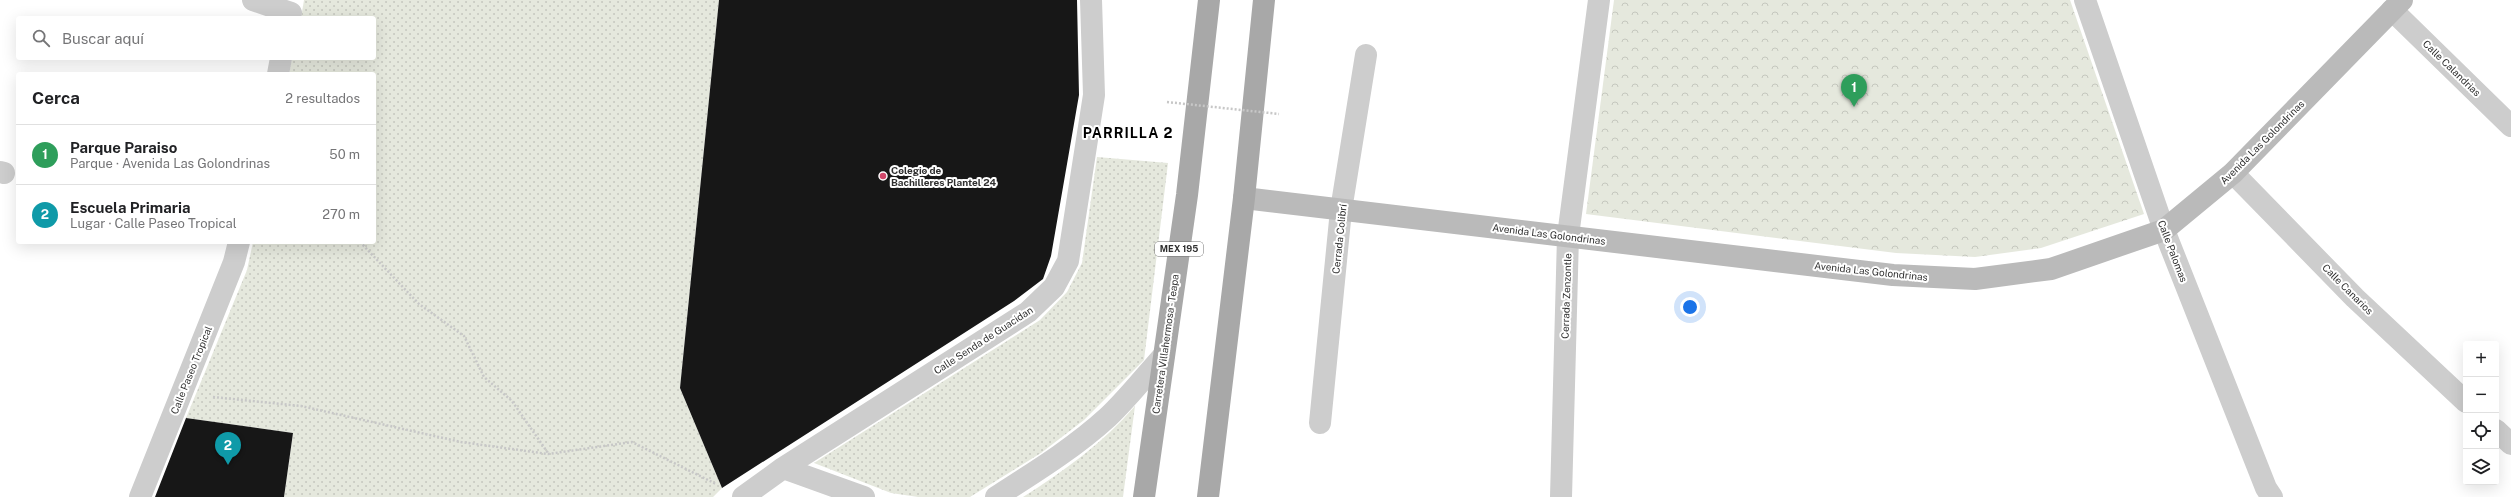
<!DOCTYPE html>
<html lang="es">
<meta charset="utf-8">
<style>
body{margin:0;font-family:"Public Sans",sans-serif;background:#f6f6f6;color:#202124}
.controls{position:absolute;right:12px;bottom:12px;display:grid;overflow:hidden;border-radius:4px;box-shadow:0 4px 16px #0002}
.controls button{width:36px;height:36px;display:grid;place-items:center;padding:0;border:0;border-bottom:1px solid #e0e0e0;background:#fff;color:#202124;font:20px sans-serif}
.you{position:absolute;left:1690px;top:307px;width:14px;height:14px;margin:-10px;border:3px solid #fff;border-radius:50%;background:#1a73e8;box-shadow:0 0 0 6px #1a73e833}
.badge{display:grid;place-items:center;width:26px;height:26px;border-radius:50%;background:#2563eb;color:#fff;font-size:13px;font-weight:700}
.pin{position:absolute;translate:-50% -33px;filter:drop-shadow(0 1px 2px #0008)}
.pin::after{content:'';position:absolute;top:21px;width:14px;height:12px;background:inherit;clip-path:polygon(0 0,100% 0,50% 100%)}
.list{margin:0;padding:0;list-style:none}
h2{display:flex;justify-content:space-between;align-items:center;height:52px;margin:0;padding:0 16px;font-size:17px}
h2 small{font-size:13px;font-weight:400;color:#757577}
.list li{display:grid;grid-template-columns:26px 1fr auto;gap:12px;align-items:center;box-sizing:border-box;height:60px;padding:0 16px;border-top:1px solid #e0e0e0}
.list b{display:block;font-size:15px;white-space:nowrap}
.list p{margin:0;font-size:13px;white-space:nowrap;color:#757577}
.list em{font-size:13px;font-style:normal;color:#757577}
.icon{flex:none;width:22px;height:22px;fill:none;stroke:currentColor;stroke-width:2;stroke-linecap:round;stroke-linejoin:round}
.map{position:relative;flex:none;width:2511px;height:497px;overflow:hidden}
.search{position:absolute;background:#fff;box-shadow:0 4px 16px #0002;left:16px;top:16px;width:360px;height:44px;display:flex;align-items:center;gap:10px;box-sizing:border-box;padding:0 14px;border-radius:4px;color:#757577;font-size:15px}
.panel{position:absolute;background:#fff;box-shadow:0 4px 16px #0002;left:16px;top:72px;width:360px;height:172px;border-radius:4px}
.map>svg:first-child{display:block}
</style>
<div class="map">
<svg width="2511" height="497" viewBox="0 0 2511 497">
<defs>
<pattern id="grass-dots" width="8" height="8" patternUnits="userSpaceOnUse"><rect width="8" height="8" fill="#e5e8dd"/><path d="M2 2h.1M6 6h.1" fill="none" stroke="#c5c7be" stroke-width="1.8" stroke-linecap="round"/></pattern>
<pattern id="park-crowns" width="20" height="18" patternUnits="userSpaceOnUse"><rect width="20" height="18" fill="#e5e8dd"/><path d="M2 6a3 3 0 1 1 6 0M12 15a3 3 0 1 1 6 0" fill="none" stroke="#c5c7be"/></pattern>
</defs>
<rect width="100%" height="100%" fill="#fff"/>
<path fill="url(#grass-dots)" d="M304,0H719L680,388L722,488L713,497H284L293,433L186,418L247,270L253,242H374V74H289L292,58H374V18H301Z
M1097,157L1168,163L1144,360L1084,420L1041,453L970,497H918L891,493L814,463L1040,320L1067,292L1082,263Z
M1135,406L1123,497H1023C1064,471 1103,443 1135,406Z"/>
<path fill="url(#park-crowns)" d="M1614,0H2070L2144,214L2041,248L1975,257L1896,253L1586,214Z"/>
<path fill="#171717" d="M719,0H1077L1079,95L1051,256L1043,279L1014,301L722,488L680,388Z
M186,418L293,433L284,497H155Z"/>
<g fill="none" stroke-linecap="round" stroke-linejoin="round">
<path stroke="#c7c7c7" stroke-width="2.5" stroke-dasharray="2 2" stroke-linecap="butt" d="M360,242L419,304L464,336L484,377L512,401L548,453
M213,397L301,406L461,442L548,454L632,442L716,484"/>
<path stroke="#cdcdcd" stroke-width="22" d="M253,0L291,13
M2085,0L2164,230L2266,488L2272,497
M2392,10L2511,126
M278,74L281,58
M0,172L4,173
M2233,173L2355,298L2466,402
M1320,423L1341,210L1366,55
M2496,430L2511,444
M783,468L1028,312L1054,287L1068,261L1094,95L1091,0
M140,497L234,262L239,242
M743,497L783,468L864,497
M996,497C1035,472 1074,448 1108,417C1128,398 1146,375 1164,355
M1561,497L1568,236L1599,0"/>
<path stroke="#bababa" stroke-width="22" d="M1244,198L1893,275L1975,279L2051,269L2164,230L2233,173L2402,0"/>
<path stroke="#a8a8a8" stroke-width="22" d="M1144,497L1187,195L1209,0
M1208,497L1244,198L1264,0"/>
<path stroke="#c7c7c7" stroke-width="2.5" stroke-dasharray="2 2" stroke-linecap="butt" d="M1167,102L1279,114"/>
</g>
<circle fill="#d1476a" stroke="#fff" stroke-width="1.5" cx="883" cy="176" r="4"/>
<g text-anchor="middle" stroke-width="4" stroke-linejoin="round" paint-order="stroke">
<rect fill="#fff" stroke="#6e6e6e" stroke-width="1" x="1155" y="242" width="48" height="14" rx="3"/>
<g font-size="9" font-weight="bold" fill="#303030">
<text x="1179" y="252">MEX 195</text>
</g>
<g font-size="10" fill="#303030" stroke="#fff">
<text transform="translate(2452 68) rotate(44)" y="4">Calle Calandrias</text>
<text transform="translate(2262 142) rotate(-45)" y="4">Avenida Las Golondrinas</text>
<text transform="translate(1549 234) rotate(7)" y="4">Avenida Las Golondrinas</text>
<text transform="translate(1339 239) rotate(-84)" y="4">Cerrada Colibrí</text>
<text transform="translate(2173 251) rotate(69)" y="4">Calle Palomas</text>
<text transform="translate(1871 271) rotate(6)" y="4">Avenida Las Golondrinas</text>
<text transform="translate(2348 289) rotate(45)" y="4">Calle Canarios</text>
<text transform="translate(1566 296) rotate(-88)" y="4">Cerrada Zenzontle</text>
<text transform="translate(983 340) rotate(-33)" y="4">Calle Senda de Guacidan</text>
<text transform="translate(1165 344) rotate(-82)" y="4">Carretera Villahermosa - Teapa</text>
<text transform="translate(191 370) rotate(-68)" y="4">Calle Paseo Tropical</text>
</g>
<g font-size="10" font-weight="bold" fill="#303030" stroke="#fff" text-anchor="start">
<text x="891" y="174">Colegio de<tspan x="891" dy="12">Bachilleres Plantel 24</tspan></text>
</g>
<g font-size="14" font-weight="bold" letter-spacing="1" fill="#000" stroke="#fff">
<text x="1128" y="138">PARRILLA 2</text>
</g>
</g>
</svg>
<div class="controls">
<button>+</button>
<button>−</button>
<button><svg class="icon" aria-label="locate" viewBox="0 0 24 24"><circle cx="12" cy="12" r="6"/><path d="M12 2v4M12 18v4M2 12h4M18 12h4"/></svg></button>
<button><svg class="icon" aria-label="layers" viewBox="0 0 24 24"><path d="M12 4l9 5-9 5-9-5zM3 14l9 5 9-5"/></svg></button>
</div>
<div class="you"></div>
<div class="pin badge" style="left:1854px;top:107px;background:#2e9e5b">1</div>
<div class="pin badge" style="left:228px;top:465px;background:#0f9aa8">2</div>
<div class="search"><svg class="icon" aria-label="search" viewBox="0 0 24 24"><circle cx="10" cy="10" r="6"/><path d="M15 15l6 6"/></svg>Buscar aquí</div>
<section class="panel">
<h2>Cerca<small>2 resultados</small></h2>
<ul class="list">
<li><span class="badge" style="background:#2e9e5b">1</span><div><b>Parque Paraiso</b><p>Parque · Avenida Las Golondrinas</p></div><em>50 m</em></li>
<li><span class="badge" style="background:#0f9aa8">2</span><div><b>Escuela Primaria</b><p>Lugar · Calle Paseo Tropical</p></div><em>270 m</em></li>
</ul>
</section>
</div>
